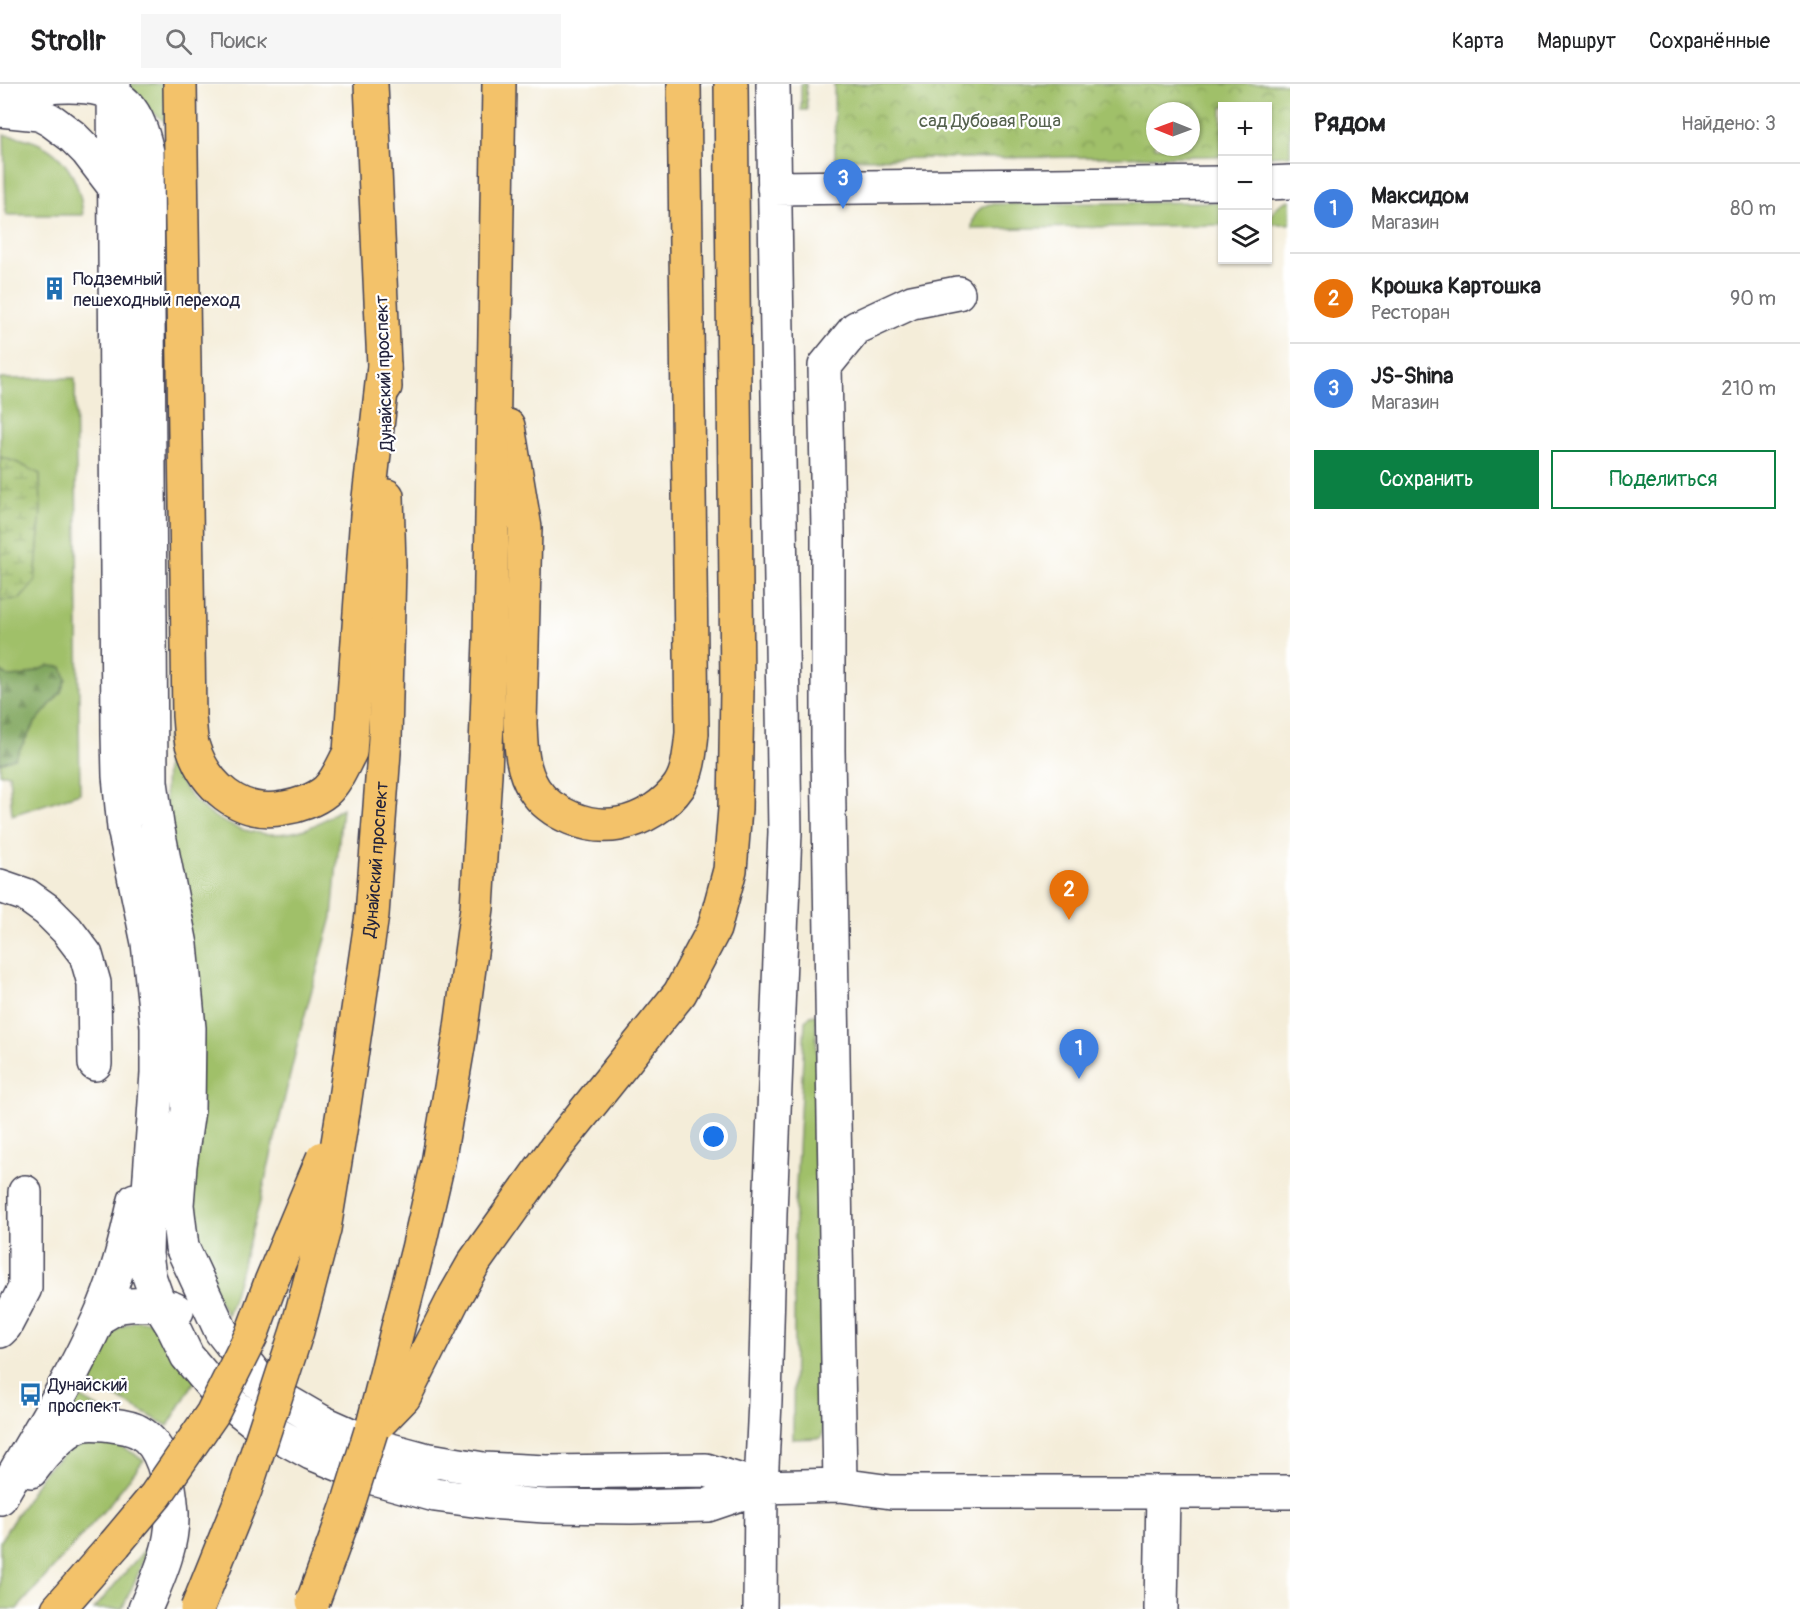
<!DOCTYPE html>
<html lang="ru">
<meta charset="utf-8">
<style>
body{margin:0;font-family:Pangolin,sans-serif;background:#f6f6f6;color:#202124}
.controls{position:absolute;right:18px;top:18px;display:grid;overflow:hidden;border-radius:0px;box-shadow:0 2px 4px #0004}
.controls button{width:54px;height:54px;display:grid;place-items:center;padding:0;border:0;border-bottom:2px solid #e0e0e0;background:#fff;color:#202124;font:30px sans-serif}
.compass{position:absolute;left:1146px;top:18px;width:54px;height:54px;border-radius:50%;background:#fff;box-shadow:0 2px 4px #0004;rotate:271deg}
.you{position:absolute;left:714px;top:1053px;width:21px;height:21px;margin:-15px;border:4px solid #fff;border-radius:50%;background:#1a73e8;box-shadow:0 0 0 9px #1a73e833}
.badge{display:grid;place-items:center;width:39px;height:39px;border-radius:50%;background:#0b8043;color:#fff;font-size:20px;font-weight:700}
.pin{position:absolute;translate:-50% -50px;filter:drop-shadow(0 2px 3px #0008)}
.pin::after{content:'';position:absolute;top:32px;width:21px;height:18px;background:inherit;clip-path:polygon(0 0,100% 0,50% 100%)}
.list{margin:0;padding:0;list-style:none}
h2{display:flex;justify-content:space-between;align-items:center;height:78px;margin:0;padding:0 24px;font-size:26px}
h2 small{font-size:20px;font-weight:400;color:#757577}
.list li{display:grid;grid-template-columns:39px 1fr auto;gap:18px;align-items:center;box-sizing:border-box;height:90px;padding:0 24px;border-top:2px solid #e0e0e0}
.list b{display:block;font-size:22px;white-space:nowrap}
.list p{margin:0;font-size:20px;white-space:nowrap;color:#757577}
.list em{font-size:20px;font-style:normal;color:#757577}
.actions{display:flex;gap:12px;padding:18px 24px}
.actions a{flex:1;padding:14px 0;border:2px solid #0b8043;border-radius:0px;text-align:center;font-size:21px;color:#0b8043}
.actions .main{background:#0b8043;color:#fff}
.icon{flex:none;width:33px;height:33px;fill:none;stroke:currentColor;stroke-width:2;stroke-linecap:round;stroke-linejoin:round}
.map{position:relative;flex:none;width:1290px;height:1525px;overflow:hidden}
header{display:flex;align-items:center;gap:36px;box-sizing:border-box;height:84px;padding:0 30px;background:#fff;border-bottom:2px solid #e0e0e0}
header strong{font-size:28px}
nav{display:flex;gap:33px;margin-inline-start:auto;font-size:21px}
.search{width:420px;height:54px;background:#f6f6f6;display:flex;align-items:center;gap:15px;box-sizing:border-box;padding:0 21px;border-radius:0px;color:#757577;font-size:22px}
main{display:flex}
aside{flex:1;background:#fff}
.map>svg:first-child{display:block}
</style>
<header>
<strong>Strollr</strong>
<div class="search"><svg class="icon" aria-label="search" viewBox="0 0 24 24"><circle cx="10" cy="10" r="6"/><path d="M15 15l6 6"/></svg>Поиск</div>
<nav><a>Карта</a><a>Маршрут</a><a>Сохранённые</a></nav>
</header>
<main>
<div class="map">
<svg width="1290" height="1525" viewBox="0 0 1290 1525">
<defs>
<pattern id="forest-firs" width="22" height="20" patternUnits="userSpaceOnUse" patternTransform="scale(1.5)"><rect width="22" height="20" fill="#80a65d"/><path d="M5 1l3.5 6h-7zM16 11l3.5 6h-7z" fill="#68874e"/></pattern>
<pattern id="wetland-marsh" width="20" height="14" patternUnits="userSpaceOnUse" patternTransform="scale(1.5)"><rect width="20" height="14" fill="#a0c069"/><path d="M1 5h8M5 5V1M11 12h8M15 12V8" fill="none" stroke="#829c58"/></pattern>
<pattern id="park-crowns" width="20" height="18" patternUnits="userSpaceOnUse" patternTransform="scale(1.5)"><rect width="20" height="18" fill="#a0c069"/><path d="M2 6a3 3 0 1 1 6 0M12 15a3 3 0 1 1 6 0" fill="none" stroke="#829c58"/></pattern>
</defs>
<rect width="100%" height="100%" fill="#fff"/>
<filter id="ink" filterUnits="userSpaceOnUse"><feTurbulence type="fractalNoise" baseFrequency=".0167" numOctaves="2"/><feDisplacementMap in="SourceGraphic" scale="12" xChannelSelector="R" yChannelSelector="G"/><feConvolveMatrix kernelMatrix="1 2 1 2 8 2 1 2 1" color-interpolation-filters="sRGB"/></filter>
<filter id="wash" filterUnits="userSpaceOnUse"><feTurbulence type="fractalNoise" baseFrequency=".008" numOctaves="4" result="noise"/><feDisplacementMap in="SourceGraphic" scale="24" xChannelSelector="R" yChannelSelector="G"/><feGaussianBlur stdDeviation="1.35" result="paint"/><feColorMatrix in="noise" values="0 0 0 0 0 0 0 0 0 0 0 0 0 0 0 0 0 1.4 0 .05"/><feComposite in="paint" operator="in"/></filter>
<g filter="url(#wash)">
<rect width="100%" height="100%" fill="#f4edd9"/>
<path fill="#a0c069" stroke="#617152" stroke-width="1.5" d="M125,0H165L166,38L128,11Z
M4,51C52,55 79,83 83,131H6Z
M1290,116V140H1270C1270,128 1278,119 1290,116Z
M1210,118L1222,119V141L972,145C972,133 977,124 989,120Z
M75,294L80,709L12,731L9,690H0V295Z
M167,652C168,663 168,673 173,683C193,733 250,761 302,746C317,742 329,732 342,724L332,833L301,945L260,1118L233,1214L227,1231L190,1162L165,708Z
M816,931L823,1349L821,1354L793,1355L795,1120L805,937L810,932Z
M135,1237H148L152,1239L196,1295L168,1342L83,1295L109,1252L121,1243Z
M74,1310L113,1332L57,1339Z
M97,1358C116,1359 128,1365 144,1376L107,1423L17,1525H0V1457L45,1386L68,1367L77,1362Z
M147,1463L139,1488L122,1525H94Z"/>
<path fill="url(#forest-firs)" stroke="#51644c" stroke-width="1.5" d="M49,582L62,583L66,595L61,608L35,639L15,674L0,679V587L9,593L22,592Z"/>
<path fill="url(#wetland-marsh)" stroke="#617152" stroke-width="1.5" d="M0,373L16,378L40,390L41,426L35,498L20,515L0,516Z"/>
<path fill="url(#park-crowns)" stroke="#617152" stroke-width="1.5" fill-rule="evenodd" d="M801,0H806L807,26H801Z
M834,0H1290V71L1268,72V22H1222V72L835,75ZM1155,27H1191V63H1155Z"/>
</g>
<g filter="url(#ink)">
<g fill="none" stroke-linecap="round" stroke-linejoin="round">
<defs>
<path id="minor" d="M114,0L118,650L119,692L124,744L148,859L157,943V989L147,1136L146,1170L149,1192L159,1220L172,1241L187,1272L218,1309L256,1339L311,1369L370,1393L435,1411L488,1418L545,1422L631,1423L708,1421L761,1403L840,1401L891,1408H1290
M0,9C15,6 30,5 46,3C83,0 123,0 139,41C143,50 145,59 147,68L151,698L157,741L181,861L189,944L188,1026L180,1081L177,1121L182,1163L221,1247L267,1306
M0,26L39,30L52,37L72,52L87,67L116,105
M1268,99L1290,98
M774,104L1222,99
M0,802L26,811L47,826L67,846L86,871L94,899L95,980
M100,1233C106,1230 114,1224 121,1222C134,1220 168,1219 177,1227
M0,1247L5,1242L25,1204V1108
M254,1295L267,1306L322,1338L376,1362L424,1375L483,1385L546,1388L706,1386L761,1403
M31,1387C41,1373 64,1346 81,1341C90,1338 103,1340 112,1341C121,1342 132,1344 139,1348C165,1362 170,1402 172,1429C173,1464 158,1494 145,1525
M840,1401L828,667V447L825,282L856,244L912,218L958,209
M0,1414C34,1355 71,1297 99,1234C116,1197 126,1156 135,1116
M760,1525L761,1403L765,1317L770,1129L785,748L773,0
M1161,1525L1163,1408"/>
<g id="major">
<path d="M180,0L189,632C190,641 190,651 192,660C204,701 239,733 284,724C298,722 315,716 326,707C337,697 343,681 350,668L367,431L384,282"/>
<path d="M371,0L385,303"/>
<path d="M508,342L525,444L520,639C521,663 521,684 534,705C550,730 589,746 619,740C642,736 666,721 679,702C689,687 690,666 692,649L684,0"/>
<path id="s1" d="M343,1028L372,831L385,655L389,481L387,412"/>
<path d="M372,1345L418,1165L438,1079L460,951L477,824L485,690L490,556L499,0"/>
<path d="M371,1347L404,1313L455,1212L475,1177L557,1062L680,909L714,845L730,786L735,725L737,604L731,0"/>
<path d="M58,1525L115,1460"/>
</g>
</defs>
<use href="#minor" stroke="#424053" stroke-width="36"/>
<use href="#major" stroke="#424053" stroke-width="36"/>
<use href="#minor" stroke="#fff" stroke-width="33"/>
<use href="#major" stroke="#f3c26a" stroke-width="33"/>
<defs>
<path id="major-bridge" d="M115,1460L156,1411L212,1330L251,1252L271,1198L323,1074
M313,1517L347,1424L371,1347
M197,1525L245,1406L297,1247L324,1145L343,1028"/>
</defs>
<use href="#major-bridge" stroke="#424053" stroke-width="36" stroke-linecap="butt"/>
<use href="#major-bridge" stroke="#f3c26a" stroke-width="33"/>
</g>
</g>
<defs>
<symbol id="building-bare" viewBox="-9 -9 18 18"><path d="M-4-6H4V6H1V3H-1V6H-4ZM-2.5-4.3h1.7v1.8h-1.7ZM.8-4.3h1.7v1.8H.8ZM-2.5-1h1.7V.8h-1.7ZM.8-1h1.7V.8H.8Z" fill="#1f6fb2" stroke="#fff" stroke-width="2.5" paint-order="stroke"/></symbol>
<symbol id="bus-bare" viewBox="-9 -9 18 18"><path d="M-5-6H5V4H4V6H2V4H-2V6H-4V4H-5ZM-3.5-4V0h7V-4ZM-3.5 1.2v1.5H-2V1.2ZM2 1.2v1.5H3.5V1.2Z" fill="#1f6fb2" stroke="#fff" stroke-width="2.5" paint-order="stroke"/></symbol>
</defs>
<g fill-rule="evenodd">
<use href="#building-bare" x="38" y="188" width="33" height="33"/>
<use href="#bus-bare" x="14" y="1294" width="33" height="33"/>
</g>
<g text-anchor="middle" stroke-width="4.5" stroke-linejoin="round" paint-order="stroke">
<g font-size="18" fill="#54614d" stroke="#fff">
<text x="990" y="43">сад Дубовая Роща</text>
</g>
<g font-size="18" fill="#22223b" stroke="#fff" text-anchor="start">
<text x="73" y="201">Подземный<tspan x="73" dy="21">пешеходный переход</tspan></text>
<text x="48" y="1307">Дунайский<tspan x="48" dy="21">проспект</tspan></text>
</g>
<g font-size="18" fill="#22223b" stroke="#fff">
<text transform="translate(384 289) rotate(-92)" y="6">Дунайский проспект</text>
<text dy="6" stroke="none"><textPath href="#s1" startOffset="255">Дунайский проспект</textPath></text>
</g>
</g>
</svg>
<div class="controls">
<button>+</button>
<button>−</button>
<button><svg class="icon" aria-label="layers" viewBox="0 0 24 24"><path d="M12 4l9 5-9 5-9-5zM3 14l9 5 9-5"/></svg></button>
</div>
<svg class="compass" viewBox="-18 -18 36 36"><path d="M0-13l5 13h-10z" fill="#e53935"/><path d="M0 13l5-13h-10z" fill="#757577"/></svg>
<div class="you"></div>
<div class="pin badge" style="left:1079px;top:995px;background:#3f7fe0">1</div>
<div class="pin badge" style="left:1069px;top:836px;background:#e8710a">2</div>
<div class="pin badge" style="left:843px;top:125px;background:#3f7fe0">3</div>
</div>
<aside>
<h2>Рядом<small>Найдено: 3</small></h2>
<ul class="list">
<li><span class="badge" style="background:#3f7fe0">1</span><div><b>Максидом</b><p>Магазин</p></div><em>80 m</em></li>
<li><span class="badge" style="background:#e8710a">2</span><div><b>Крошка Картошка</b><p>Ресторан</p></div><em>90 m</em></li>
<li><span class="badge" style="background:#3f7fe0">3</span><div><b>JS-Shina</b><p>Магазин</p></div><em>210 m</em></li>
</ul>
<div class="actions"><a class="main">Сохранить</a><a>Поделиться</a></div>
</aside>
</main>
